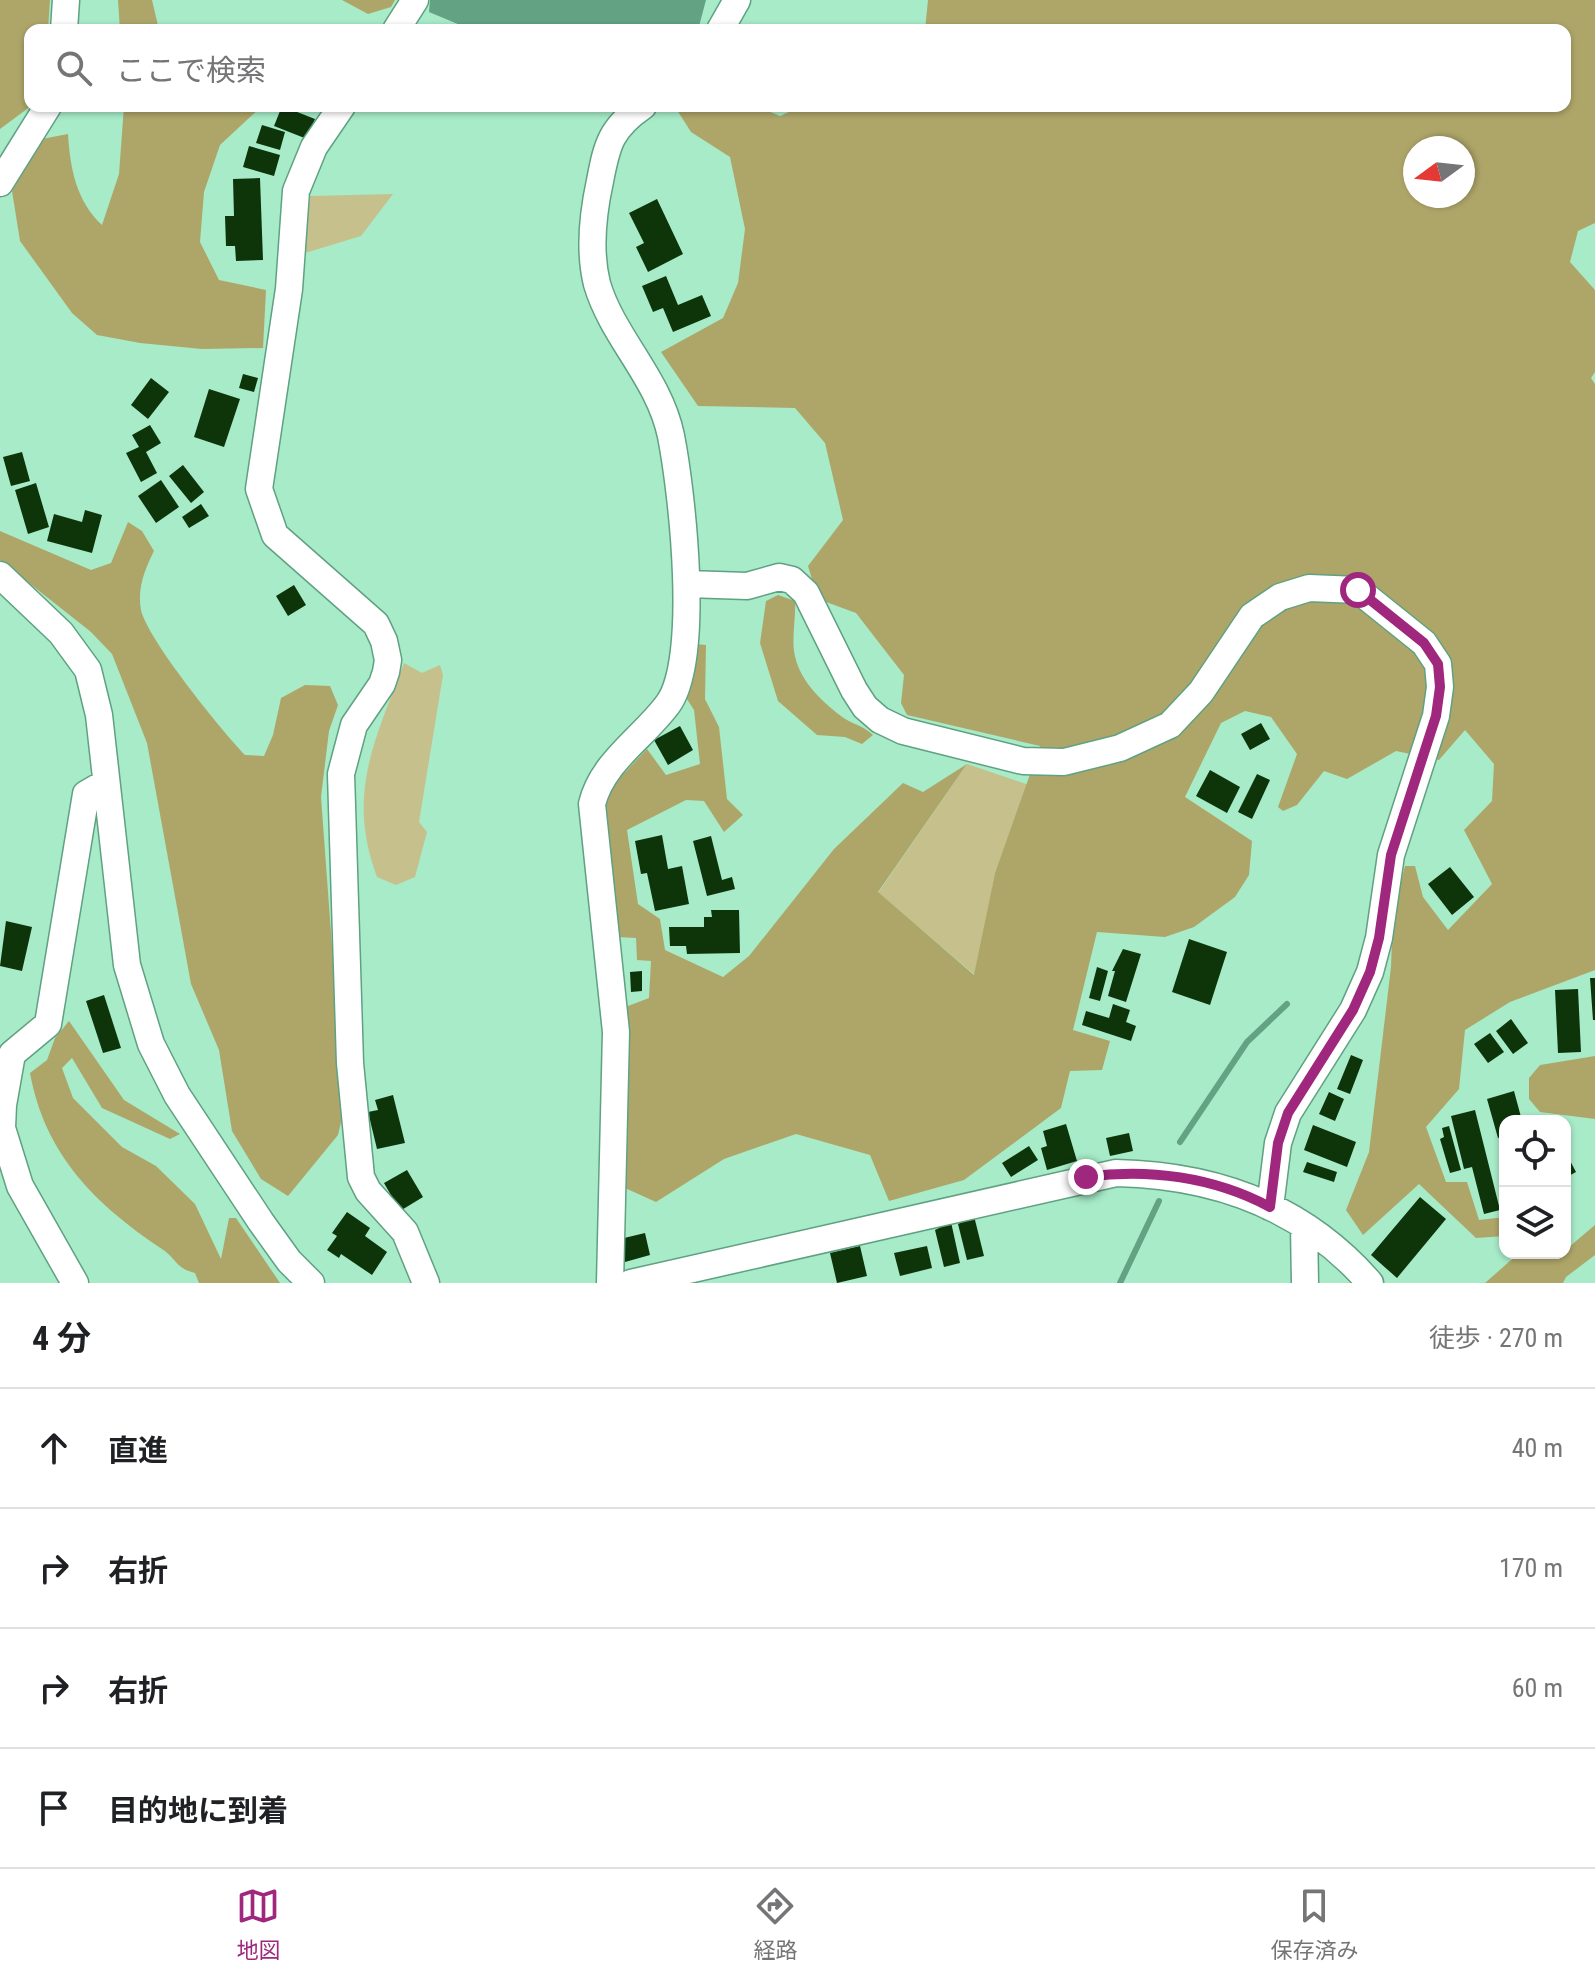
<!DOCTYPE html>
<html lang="ja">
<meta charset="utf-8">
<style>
body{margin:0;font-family:"Roboto Condensed","Noto Sans JP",sans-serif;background:#f6f6f6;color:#202124}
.controls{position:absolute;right:24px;bottom:24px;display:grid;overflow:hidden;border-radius:16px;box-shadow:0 2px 6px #0004}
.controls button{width:72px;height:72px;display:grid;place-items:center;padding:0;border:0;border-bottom:2px solid #e0e0e0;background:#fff;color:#202124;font:40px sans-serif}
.compass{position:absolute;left:1403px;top:136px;width:72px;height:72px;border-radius:50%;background:#fff;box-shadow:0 2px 6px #0004;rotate:255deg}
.stop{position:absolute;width:24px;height:24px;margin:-18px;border:6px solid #a0277e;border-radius:50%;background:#fff}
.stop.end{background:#a0277e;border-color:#fff;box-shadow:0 2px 8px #0008}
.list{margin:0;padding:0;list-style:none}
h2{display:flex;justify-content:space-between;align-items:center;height:104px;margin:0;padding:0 32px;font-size:34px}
h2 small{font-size:26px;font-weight:400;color:#757577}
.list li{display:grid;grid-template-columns:52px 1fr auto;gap:24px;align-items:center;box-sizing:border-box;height:120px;padding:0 32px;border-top:2px solid #e0e0e0}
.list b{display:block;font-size:30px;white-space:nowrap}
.list em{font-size:26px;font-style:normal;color:#757577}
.icon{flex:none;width:44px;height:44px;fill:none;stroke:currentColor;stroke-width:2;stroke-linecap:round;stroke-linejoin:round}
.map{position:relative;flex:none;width:1595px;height:1283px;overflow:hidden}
.search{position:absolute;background:#fff;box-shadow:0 2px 6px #0004;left:24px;right:24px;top:24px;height:88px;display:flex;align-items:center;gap:20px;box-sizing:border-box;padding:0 28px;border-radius:16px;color:#757577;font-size:30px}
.sheet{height:584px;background:#fff}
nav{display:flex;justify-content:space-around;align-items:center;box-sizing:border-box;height:112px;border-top:2px solid #e0e0e0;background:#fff;font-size:22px;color:#757577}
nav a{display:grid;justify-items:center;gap:4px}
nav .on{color:#a0277e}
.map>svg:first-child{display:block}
</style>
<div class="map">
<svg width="1595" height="1283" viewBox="0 0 1595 1283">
<rect width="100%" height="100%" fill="#a7ebc8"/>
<path fill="#c6c08d" d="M393,194L361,236L305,253L310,196Z
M404,663L422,673L440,665L443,675L419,822L427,832L415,877L396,885L377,877C346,793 375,741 404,663Z
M967,764L1029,785L995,873L975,975L878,893Z"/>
<path fill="#aea669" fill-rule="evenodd" d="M0,0H50L48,30H30L31,106L0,129Z
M118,0H152L159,30H120Z
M342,0H395L391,7L368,14Z
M928,0H1595V223L1578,231L1570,262L1595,290V372L1591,378L1595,384V970L1510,1002L1465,1030L1459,1089L1426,1127L1446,1182H1467L1479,1220L1505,1217V1236L1476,1238L1419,1184L1363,1235L1346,1210L1369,1152L1391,967L1393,912L1405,866H1415L1423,897L1448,930L1492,884L1464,830L1492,801L1494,764L1465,730L1439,760L1396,751L1347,779L1324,771L1297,805L1283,811L1278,807L1297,754L1271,717L1245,711L1221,723L1185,797L1252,841L1249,875L1235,897L1194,927L1165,937L1097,932L1073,1030L1110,1041L1102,1070L1070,1071L1061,1108L964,1180L889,1201L870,1155L796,1134L724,1159L656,1202L625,1188L628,1006L649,998L651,961L637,960L636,938L617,937L602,807L610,788L647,749L666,775L700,764L694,710L685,696L695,644L706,645L705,699L719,727L727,799L743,815L724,832L704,801L686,800L627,830L638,904L660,919L665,950L723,977L749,956L834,849L903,783L923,792L967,764L878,892L974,975L995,873L1040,746L907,715L901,703L904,675L856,613L818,599L808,566L843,520L825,443L795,408L698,406L661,352L723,318L738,283L745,229L730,157L691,132L677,110L679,106H756L780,116L802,106H1565V30H925ZM1415,148H1463V196H1415Z
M124,106H262L220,145L204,192L200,242L219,280L266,290L263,348L202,349L140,343L97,335L72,313L20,241L12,191L42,139L68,134C70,167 76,201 102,225L119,174Z
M128,522L142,531L154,551C145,569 137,588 141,610C148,640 221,730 245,755L264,756L273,735L281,698L305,685L330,686L338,705L329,731L321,797L344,1109L338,1135L288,1196L261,1179L232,1131L219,1050L191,984L147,743L112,654L91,632L0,560V531L91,570L111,563Z
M778,595L795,601C796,617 792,635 794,651C798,679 820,700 841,716C851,724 863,725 873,735L862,744L845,737L817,735L778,701L760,643L766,601Z
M69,1021L124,1100L180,1134L170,1139L102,1108L72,1058L62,1068L73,1098L122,1147L156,1166L195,1204L221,1259L229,1218H236L280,1283H199L195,1273C175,1268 177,1259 162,1249C95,1204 45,1155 30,1073L47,1060L55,1038Z
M1595,1056V1119L1540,1112L1529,1099V1078L1540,1065Z
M1595,1225V1255L1566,1277L1563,1283H1485L1519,1253H1565V1244L1569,1247Z"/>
<path fill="#63a384" d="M430,0H706L698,30H472L429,12Z"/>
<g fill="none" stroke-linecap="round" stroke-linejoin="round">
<path stroke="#63a384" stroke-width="6" d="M1180,1142L1247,1042L1287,1004
M1120,1283L1159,1201"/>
</g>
<path fill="#0e350a" d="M282,106L315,119L307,139L274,126Z
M262,125L285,132L280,150L256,143Z
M249,146L280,155L274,176L243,167Z
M260,178L263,260L236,261L235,246H226L225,216H234L233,179Z
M657,199L683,254L648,272L636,247L644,243L629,213Z
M666,276L678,305L702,295L711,316L673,332L663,308L653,312L642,286Z
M243,374L258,378L254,392L239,388Z
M151,378L169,392L148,419L131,405Z
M209,389L240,399L224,447L194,437Z
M150,425L161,443L146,452L157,473L141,482L126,453L139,447L132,435Z
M22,452L30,481L11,486L3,457Z
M183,465L204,492L191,503L169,476Z
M161,480L179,507L156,523L138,496Z
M36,483L49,527L28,534L15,490Z
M201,504L209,516L189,528L182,517Z
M85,510L102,515L92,553L47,541L54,514L82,522Z
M294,585L306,605L288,616L276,596Z
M1261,723L1270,739L1250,750L1241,734Z
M680,726L693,750L668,765L654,740Z
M1210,770L1240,787L1227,813L1196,796Z
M1257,774L1270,780L1252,819L1238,812Z
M662,835L668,869L682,866L689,904L655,911L647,873L641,874L635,841Z
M711,836L722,880L732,877L735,889L707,896L693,841Z
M1450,867L1474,897L1452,915L1428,884Z
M711,910H739L740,953L687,954L686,946H670L669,927H704V917H712Z
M6,921L32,927L22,971L0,966Z
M1189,939L1227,952L1210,1005L1172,992Z
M1123,949L1141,954L1126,1002L1108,996L1115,971H1112Z
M1097,967L1108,971L1100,1001L1089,998Z
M642,971V991L631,992L630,972Z
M1590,978H1595V1020H1593Z
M1578,989L1581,1052L1558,1053L1555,990Z
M104,995L121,1048L103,1053L86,1001Z
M1113,1004L1130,1010L1126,1022L1136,1026L1131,1041L1082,1025L1086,1011L1109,1018Z
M1511,1019L1528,1043L1513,1054L1496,1031Z
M1490,1033L1504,1052L1488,1063L1474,1044Z
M1351,1055L1363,1060L1350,1094L1337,1089Z
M1514,1091L1521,1117L1518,1121H1505V1136L1498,1138L1487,1099Z
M1329,1092L1344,1099L1335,1121L1319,1114Z
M393,1095L405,1143L377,1149L368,1112L378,1110L375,1100Z
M1475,1110L1500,1210L1484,1214L1472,1167L1464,1169L1451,1116Z
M1066,1124L1077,1161L1047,1170L1041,1148L1047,1146L1043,1131Z
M1313,1125L1356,1142L1347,1167L1304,1150Z
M1449,1126L1461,1170L1450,1173L1440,1139L1444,1137L1442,1128Z
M1129,1133L1133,1151L1110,1156L1106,1138Z
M1029,1146L1038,1160L1011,1177L1002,1163Z
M1565,1151L1576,1172L1565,1178Z
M1307,1162L1337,1172L1334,1182L1303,1172Z
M407,1170L423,1197L400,1211L384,1183Z
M1420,1197L1446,1219L1397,1278L1371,1255Z
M347,1212L370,1228L365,1236L387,1252L372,1275L341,1254L339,1258L327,1250L337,1236L332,1233Z
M974,1216L984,1256L967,1260L958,1224Z
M951,1222L960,1263L944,1267L935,1230Z
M645,1233L650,1255L625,1262L620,1239Z
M860,1246L867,1276L837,1283L830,1253Z
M927,1246L932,1268L900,1276L894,1253Z"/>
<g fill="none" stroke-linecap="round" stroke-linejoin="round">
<defs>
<path id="minor" d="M64,30L66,0
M396,30L415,0
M720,30L737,0
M342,106L314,147L296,191L289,289L259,489L275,535L376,624L384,641L388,660L386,672L382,684L354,725L341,774L350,1063L361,1177L368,1191L405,1232L426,1283
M0,183L48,106
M0,575L61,633L88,670L99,715L127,965L151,1044L177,1095L261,1222L289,1261L311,1283
M687,584L747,586L779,577L792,580L806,593L854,690L865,707L880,720L903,731L1023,761L1064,762L1120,748L1170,725L1201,692L1252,616L1280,597L1309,588L1358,590L1424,643L1438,664L1440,687L1436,716L1391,855L1379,938L1370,972L1353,1010L1288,1113L1278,1143L1270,1207
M1304,1226L1305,1283
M75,1283L20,1186L2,1128L3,1105L12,1054L48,1024L86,794L105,783
M610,1283L616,1032L592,804C602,762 643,738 668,704C701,659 682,492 671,436C659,378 613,338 597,284C589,252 593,213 600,181C607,144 611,128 643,106
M631,1283L1116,1173C1215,1175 1303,1206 1370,1283"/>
</defs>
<use href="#minor" stroke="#5fa181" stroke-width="29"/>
<use href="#minor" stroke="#fff" stroke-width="26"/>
</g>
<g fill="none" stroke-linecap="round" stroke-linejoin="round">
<path stroke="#a0277e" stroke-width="10" d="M1086,1177C1148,1168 1214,1177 1270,1207L1278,1143L1288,1113L1353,1010L1370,972L1379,938L1391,855L1436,716L1440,687L1438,664L1424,643L1358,590"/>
</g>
</svg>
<div class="controls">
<button><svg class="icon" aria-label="locate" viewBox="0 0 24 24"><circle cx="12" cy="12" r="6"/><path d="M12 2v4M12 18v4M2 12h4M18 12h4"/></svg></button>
<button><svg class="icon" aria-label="layers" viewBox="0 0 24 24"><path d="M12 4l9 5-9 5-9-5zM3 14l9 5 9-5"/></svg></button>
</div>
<svg class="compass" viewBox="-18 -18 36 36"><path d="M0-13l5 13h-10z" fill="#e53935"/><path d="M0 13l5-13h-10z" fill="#757577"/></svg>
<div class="stop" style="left:1358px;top:590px"></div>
<div class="stop end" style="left:1086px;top:1177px"></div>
<div class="search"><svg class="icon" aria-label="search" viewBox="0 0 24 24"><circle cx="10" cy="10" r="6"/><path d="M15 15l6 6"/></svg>ここで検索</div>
</div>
<section class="sheet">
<h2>4 分<small>徒歩 · 270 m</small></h2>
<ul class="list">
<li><svg class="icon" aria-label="ahead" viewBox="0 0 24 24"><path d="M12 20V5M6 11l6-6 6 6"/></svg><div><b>直進</b></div><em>40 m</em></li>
<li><svg class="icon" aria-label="right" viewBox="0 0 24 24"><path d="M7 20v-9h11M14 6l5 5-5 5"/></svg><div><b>右折</b></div><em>170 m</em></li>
<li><svg class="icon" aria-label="right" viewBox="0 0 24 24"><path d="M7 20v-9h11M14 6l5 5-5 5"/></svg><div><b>右折</b></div><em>60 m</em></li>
<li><svg class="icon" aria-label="arrive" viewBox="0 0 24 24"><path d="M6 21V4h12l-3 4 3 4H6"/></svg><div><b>目的地に到着</b></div></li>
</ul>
</section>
<nav>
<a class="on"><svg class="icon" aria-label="map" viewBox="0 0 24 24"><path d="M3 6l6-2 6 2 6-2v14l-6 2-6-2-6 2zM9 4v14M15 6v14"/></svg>地図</a>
<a><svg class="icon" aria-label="directions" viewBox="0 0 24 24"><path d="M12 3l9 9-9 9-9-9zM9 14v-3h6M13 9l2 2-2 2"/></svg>経路</a>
<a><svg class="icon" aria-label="saved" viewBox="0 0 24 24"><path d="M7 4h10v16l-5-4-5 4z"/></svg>保存済み</a>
</nav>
